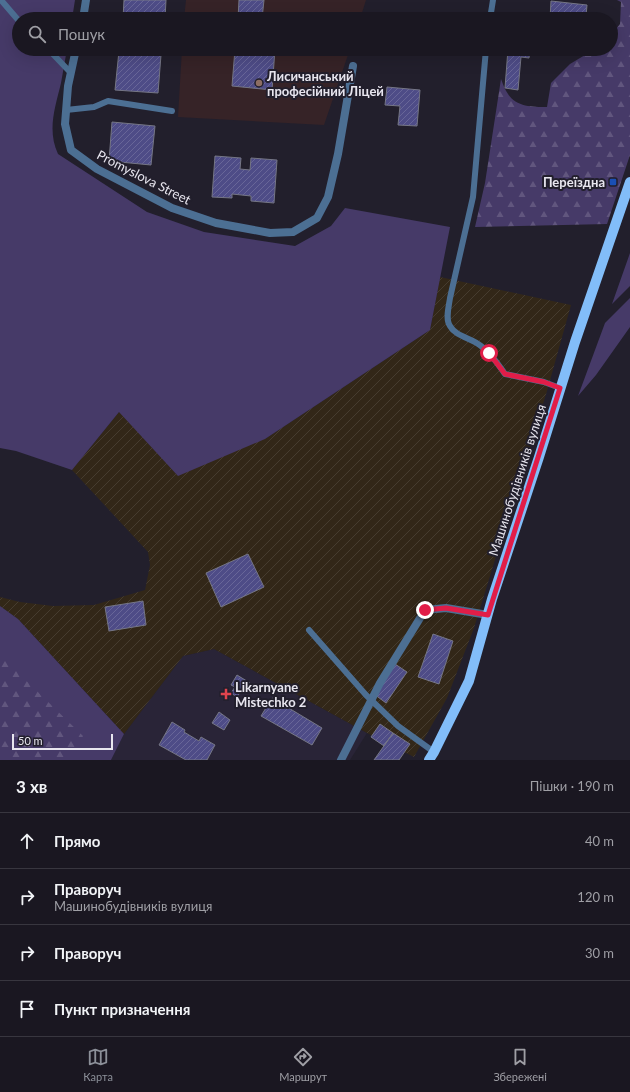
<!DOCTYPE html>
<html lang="uk">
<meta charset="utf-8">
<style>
body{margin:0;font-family:Lato,sans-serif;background:#23202a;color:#f1f3f6}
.scale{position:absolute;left:12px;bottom:10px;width:101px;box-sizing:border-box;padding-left:4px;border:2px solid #e8e6ef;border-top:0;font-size:11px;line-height:14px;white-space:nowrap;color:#e8e6ef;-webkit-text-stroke:3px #221f2c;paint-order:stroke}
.stop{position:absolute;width:12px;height:12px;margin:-9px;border:3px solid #e11d48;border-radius:50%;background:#fff}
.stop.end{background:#e11d48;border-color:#fff;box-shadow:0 1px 4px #0008}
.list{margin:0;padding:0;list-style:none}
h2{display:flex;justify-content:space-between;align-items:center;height:52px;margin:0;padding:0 16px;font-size:17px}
h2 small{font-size:13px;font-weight:400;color:#9f9fa5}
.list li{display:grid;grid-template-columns:26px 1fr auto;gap:12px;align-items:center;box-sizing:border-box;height:56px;padding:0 16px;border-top:1px solid #38363f}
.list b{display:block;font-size:15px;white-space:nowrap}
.list p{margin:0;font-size:13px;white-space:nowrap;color:#9f9fa5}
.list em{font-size:13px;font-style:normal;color:#9f9fa5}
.icon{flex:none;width:22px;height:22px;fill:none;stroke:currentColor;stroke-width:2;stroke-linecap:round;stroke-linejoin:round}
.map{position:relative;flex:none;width:630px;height:760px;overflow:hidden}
.search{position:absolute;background:#1a1721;box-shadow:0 4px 16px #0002;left:12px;right:12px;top:12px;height:44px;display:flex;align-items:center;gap:10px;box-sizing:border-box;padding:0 14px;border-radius:22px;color:#9f9fa5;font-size:15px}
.sheet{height:276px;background:#1a1721}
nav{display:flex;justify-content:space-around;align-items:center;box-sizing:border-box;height:56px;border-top:1px solid #38363f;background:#1a1721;font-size:11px;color:#9f9fa5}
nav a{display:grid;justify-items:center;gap:2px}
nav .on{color:#8c9099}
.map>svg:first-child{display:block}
</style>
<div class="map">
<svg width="630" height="760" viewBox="0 0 630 760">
<defs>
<pattern id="industrial-furrows" width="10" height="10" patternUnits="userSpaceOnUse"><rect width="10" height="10" fill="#322718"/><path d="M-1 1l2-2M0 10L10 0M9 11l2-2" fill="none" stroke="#463c2f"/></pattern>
<pattern id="forest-firs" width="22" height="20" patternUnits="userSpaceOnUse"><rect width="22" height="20" fill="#463a68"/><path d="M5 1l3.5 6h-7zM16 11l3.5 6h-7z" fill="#61567e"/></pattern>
<pattern id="building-hatch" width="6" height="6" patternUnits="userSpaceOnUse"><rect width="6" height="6" fill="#4e4c87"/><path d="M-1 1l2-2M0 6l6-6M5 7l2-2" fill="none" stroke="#686698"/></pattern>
</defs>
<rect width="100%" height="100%" fill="#221f2c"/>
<path fill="#292437" d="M214,649L367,733L350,760H111L124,734L183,656Z"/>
<path fill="url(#industrial-furrows)" d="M440,277L571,305L547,391L474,628L447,698L414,757L367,733L214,649L183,656L124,734L18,619L0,606V597L20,602L53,606L94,605L145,590L150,565L148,552L72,470L119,412L265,439L430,330Z"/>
<path fill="#362327" d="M186,0H366L360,19H184Z
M182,49H350L324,125L178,117Z"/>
<path fill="#463a68" d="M0,0H75L72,19H19V49H67C65,60 63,72 61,83C55,108 47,130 58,154L147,212L204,232L295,246L331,226L345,208L450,227L430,330L265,439L178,476L119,412L72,470L16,451L0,448Z
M630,253V286L612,304Z
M630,298V327L596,375L578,396L605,323Z
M0,606L18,619L124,734L111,760H0Z"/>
<path fill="url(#forest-firs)" d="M617,0H630V155L607,224L475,227L485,183L501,79C503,84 505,90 508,94C516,107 533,107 547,107L551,83L570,64L595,49H611V35L620,24L621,2Z
M0,655L83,736L69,760H0Z"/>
<path fill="url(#building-hatch)" stroke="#757685" d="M124,0H166L165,19H123Z
M239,0H264L262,19H238Z
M551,1L587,5L586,16L590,19H550Z
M235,49H275L272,90L232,86Z
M508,49H530L529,58L521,57L518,90L505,88Z
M119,51L161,55L158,93L115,90Z
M387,87L420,90L417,126L398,125L400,106L385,105Z
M112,122L155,126L151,165L109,161Z
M215,156L241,158L240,169L250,170L251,158L277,160L274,203L251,201V196L232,194V198L212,197Z
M248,554L264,587L221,607L206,573Z
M143,601L146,625L109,631L105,607Z
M433,634L453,641L439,684L418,677Z
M395,664L407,672L386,703L374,694Z
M237,675L250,683L244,693L241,691L237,697L231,693L235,687L231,685Z
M272,698L322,728L312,745L261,716Z
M219,712L230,720L224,730L212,723Z
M172,722L185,730L184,732L199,741L201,737L215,745L207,760H186L159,745Z
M380,724L393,733L384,746L371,737Z
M393,733L410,744L399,760H374Z"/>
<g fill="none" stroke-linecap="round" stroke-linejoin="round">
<path stroke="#4c6f93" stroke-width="6" d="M1,0L19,21
M490,19L493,0
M48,49L71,73
M486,49L473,197L450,298C449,306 445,319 450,326C456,337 472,338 481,346C491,353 498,364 505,374L544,382L560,388
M66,110L94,107L108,101L172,111
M309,630L366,695L398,726L434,752"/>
<path stroke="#4c6f93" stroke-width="8" d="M83,19L86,0
M76,49L68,86L65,124L71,150L97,169L172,208L216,223L270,233L293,232L317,218L328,197L338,154L353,66
M341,760L380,683L425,610L446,608L488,615"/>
<path stroke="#82bdf9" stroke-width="10" d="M429,760L434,752L469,681L492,599L539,457L575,342L630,182"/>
</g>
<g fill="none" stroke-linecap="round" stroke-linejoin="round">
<path stroke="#e11d48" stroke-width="5" d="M425,610L446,608L488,615L560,388L544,382L505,374L489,353"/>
</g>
<circle fill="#8d6e63" stroke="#221f2c" stroke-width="1.5" cx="259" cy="83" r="4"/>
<rect fill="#1a4fb4" stroke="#221f2c" stroke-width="1.5" x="609" y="178" width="8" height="8" rx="2"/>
<path fill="#e0444e" stroke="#221f2c" stroke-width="1.5" d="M224 688h4v4h4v4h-4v4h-4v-4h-4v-4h4z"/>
<g text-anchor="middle" stroke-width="4" stroke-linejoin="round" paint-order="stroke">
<g font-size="13" font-weight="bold" fill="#e8e6ef" stroke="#221f2c" text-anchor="start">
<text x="267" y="81">Лисичанський<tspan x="267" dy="15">професійний Ліцей</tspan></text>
<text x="605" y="187" text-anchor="end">Переїздна</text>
<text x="235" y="692">Likarnyane<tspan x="235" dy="15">Mistechko 2</tspan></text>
</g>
<g font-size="13" fill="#e8e6ef" stroke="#221f2c">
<text transform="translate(144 177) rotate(27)" y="5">Promyslova Street</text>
<text transform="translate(517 480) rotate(-72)" y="5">Машинобудівників вулиця</text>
</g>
</g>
</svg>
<div class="scale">50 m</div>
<div class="stop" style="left:489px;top:353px"></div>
<div class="stop end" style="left:425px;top:610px"></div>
<div class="search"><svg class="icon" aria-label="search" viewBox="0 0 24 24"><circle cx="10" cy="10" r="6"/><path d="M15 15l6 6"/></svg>Пошук</div>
</div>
<section class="sheet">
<h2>3 хв<small>Пішки · 190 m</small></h2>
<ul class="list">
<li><svg class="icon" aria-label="ahead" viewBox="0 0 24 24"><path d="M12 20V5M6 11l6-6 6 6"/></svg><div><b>Прямо</b></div><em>40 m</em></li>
<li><svg class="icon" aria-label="right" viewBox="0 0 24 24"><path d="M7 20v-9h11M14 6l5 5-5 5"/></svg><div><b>Праворуч</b><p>Машинобудівників вулиця</p></div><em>120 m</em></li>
<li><svg class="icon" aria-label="right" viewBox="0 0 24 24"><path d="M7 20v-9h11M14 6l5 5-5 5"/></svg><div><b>Праворуч</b></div><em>30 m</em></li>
<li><svg class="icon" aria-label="arrive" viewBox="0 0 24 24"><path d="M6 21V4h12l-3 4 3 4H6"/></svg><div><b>Пункт призначення</b></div></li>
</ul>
</section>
<nav>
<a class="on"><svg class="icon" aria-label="map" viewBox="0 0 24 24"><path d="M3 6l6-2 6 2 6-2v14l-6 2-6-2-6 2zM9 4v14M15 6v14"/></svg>Карта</a>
<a><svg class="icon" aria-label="directions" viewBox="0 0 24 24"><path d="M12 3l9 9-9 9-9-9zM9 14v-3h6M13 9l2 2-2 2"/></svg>Маршрут</a>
<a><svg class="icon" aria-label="saved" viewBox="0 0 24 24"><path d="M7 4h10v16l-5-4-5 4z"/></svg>Збережені</a>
</nav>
